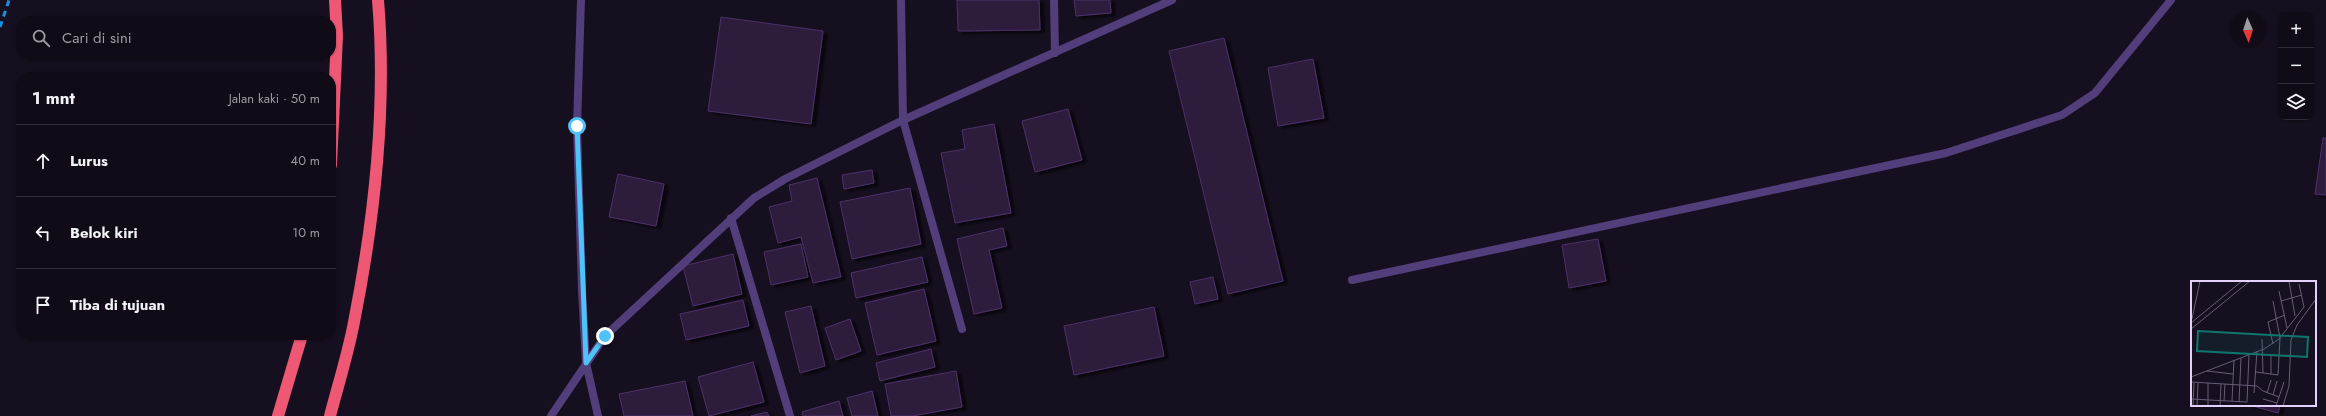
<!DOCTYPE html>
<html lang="id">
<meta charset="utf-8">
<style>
body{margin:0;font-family:Jost,sans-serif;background:#191420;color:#f1f3f6}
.controls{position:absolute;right:12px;top:12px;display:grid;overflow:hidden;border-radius:8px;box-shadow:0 1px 3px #0004}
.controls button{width:36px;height:36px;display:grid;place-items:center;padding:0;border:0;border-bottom:1px solid #302b36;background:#100b17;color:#f1f3f6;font:20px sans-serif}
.compass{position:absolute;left:2230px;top:12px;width:36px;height:36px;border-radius:50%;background:#100b17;box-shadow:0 1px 3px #0004;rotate:177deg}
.stop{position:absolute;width:12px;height:12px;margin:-9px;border:3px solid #4fc3f7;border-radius:50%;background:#fff}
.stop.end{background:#4fc3f7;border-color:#fff;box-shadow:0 1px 4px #0008}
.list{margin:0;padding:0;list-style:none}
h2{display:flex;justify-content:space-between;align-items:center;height:52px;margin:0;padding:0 16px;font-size:17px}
h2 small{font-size:13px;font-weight:400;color:#9c9ba1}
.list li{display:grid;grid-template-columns:26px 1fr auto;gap:12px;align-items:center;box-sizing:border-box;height:72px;padding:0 16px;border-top:1px solid #302b36}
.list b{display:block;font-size:15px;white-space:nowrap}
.list em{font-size:13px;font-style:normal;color:#9c9ba1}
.icon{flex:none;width:22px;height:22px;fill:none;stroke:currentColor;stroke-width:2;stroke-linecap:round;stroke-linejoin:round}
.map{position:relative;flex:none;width:2326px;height:416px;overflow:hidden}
.search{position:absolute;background:#100b17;box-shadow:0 1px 3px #0004;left:16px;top:16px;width:320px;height:44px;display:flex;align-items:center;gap:10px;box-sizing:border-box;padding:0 14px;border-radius:16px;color:#9c9ba1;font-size:15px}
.panel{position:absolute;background:#100b17;box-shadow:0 1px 3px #0004;left:16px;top:72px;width:320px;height:268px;border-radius:16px}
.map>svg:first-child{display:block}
</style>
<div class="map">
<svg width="2326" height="416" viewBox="0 0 2326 416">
<defs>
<filter id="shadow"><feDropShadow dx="4.5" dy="2.5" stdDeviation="1" flood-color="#0009"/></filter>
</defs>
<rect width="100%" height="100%" fill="#160f1f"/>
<path fill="#2d1d3e" stroke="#4c3168" filter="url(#shadow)" d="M957,0H1039L1040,30L958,31Z
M1074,0H1110L1111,13L1076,16Z
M721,17L823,31L811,124L708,111Z
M1224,38L1283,281L1228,294L1169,51Z
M1313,59L1324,118L1278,126L1268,68Z
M1068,109L1082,160L1035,172L1022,121Z
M994,124L1011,213L955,223L941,153L965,149L962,130Z
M2323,138H2326V195L2315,194Z
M872,170L874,183L844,189L842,175Z
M618,174L664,184L656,226L609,217Z
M817,178L841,277L813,283L801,237L778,243L769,207L792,201L789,185Z
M910,188L921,244L852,259L840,202Z
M1003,228L1007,246L989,250L1002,308L974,314L957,239Z
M1598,239L1606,281L1569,288L1562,245Z
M801,244L808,277L771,285L764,252Z
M733,254L742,294L693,306L683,266Z
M922,257L928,282L856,298L851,273Z
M1213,277L1218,299L1195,304L1190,282Z
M924,289L936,341L877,355L865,303Z
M743,300L749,326L686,340L680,314Z
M811,306L825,366L800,373L785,312Z
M1154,307L1164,356L1074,375L1064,326Z
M850,319L861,351L836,360L825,328Z
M931,349L935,367L880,381L876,363Z
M753,362L764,402L709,416L698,377Z
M956,371L962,407L912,416H891L885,384Z
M685,381L693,416H624L619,394Z
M872,391L878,416H852L847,398Z
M839,401L843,416H803L802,412Z
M2249,405H2280L2278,413Z
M767,412L769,416H751Z"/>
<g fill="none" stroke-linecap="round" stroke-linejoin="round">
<path stroke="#523e7a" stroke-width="8" d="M1352,280L1946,153L2062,115L2095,93L2171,0"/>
<path stroke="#523e7a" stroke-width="8" d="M581,0L577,126L582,290L586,363L598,416
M901,0L903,120L962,329
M1054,0L1055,53
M731,218L790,416
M551,416L605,336L754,198L785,179L903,120L1172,0"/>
<path stroke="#ef5875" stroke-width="12" d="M331,165L337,36L335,0
M278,416L302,335
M330,416C338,385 348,354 354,322C375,216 387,108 378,0"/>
<path stroke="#1593e3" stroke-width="3" stroke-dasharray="6 5" stroke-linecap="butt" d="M0,27L9,0"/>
</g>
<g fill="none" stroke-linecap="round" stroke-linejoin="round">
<path stroke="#4fc3f7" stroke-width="5" d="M577,126L586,363L605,336"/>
</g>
<g transform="translate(2191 281)">
<rect width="125" height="125" fill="#160f1f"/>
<path fill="none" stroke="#685d77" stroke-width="1" d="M98,0L104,35M88,10L96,47M90,20L111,14M1,38L9,0M0,42L51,0M0,48L59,0M71,58L72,92M82,63L77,41L94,34M16,90L42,93M65,91L87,94L89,57L82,20M80,93V75M0,96L73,68L88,58L113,26L108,3M0,101L66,105L72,110L88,116M63,112L66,70M76,112L80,99M82,114L86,100M0,118L56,121L58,73M72,118L86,122M33,120L34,103M41,120L43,79M48,121L50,77M2,125L3,102M6,125L7,102M17,125V102M29,125L30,103M85,125L93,101M92,125L98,105L100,59L106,44L125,18"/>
<path fill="#0f766e" fill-opacity="0.15" stroke="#0f766e" stroke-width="2" d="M7,50L117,56L116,76L6,70Z"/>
<rect width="125" height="125" fill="none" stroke="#e2d1fb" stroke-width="2"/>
</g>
</svg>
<div class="controls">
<button>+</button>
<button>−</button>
<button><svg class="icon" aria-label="layers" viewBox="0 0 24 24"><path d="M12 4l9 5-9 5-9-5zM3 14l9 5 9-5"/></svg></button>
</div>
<svg class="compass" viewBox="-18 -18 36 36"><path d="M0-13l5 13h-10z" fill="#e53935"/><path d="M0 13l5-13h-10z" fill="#9c9ba1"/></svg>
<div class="stop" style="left:577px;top:126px"></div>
<div class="stop end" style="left:605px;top:336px"></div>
<div class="search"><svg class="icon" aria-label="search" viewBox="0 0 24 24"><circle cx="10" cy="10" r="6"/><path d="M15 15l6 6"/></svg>Cari di sini</div>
<section class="panel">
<h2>1 mnt<small>Jalan kaki · 50 m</small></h2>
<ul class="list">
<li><svg class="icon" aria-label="ahead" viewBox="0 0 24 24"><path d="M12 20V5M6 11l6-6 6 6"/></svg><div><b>Lurus</b></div><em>40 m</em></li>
<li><svg class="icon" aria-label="left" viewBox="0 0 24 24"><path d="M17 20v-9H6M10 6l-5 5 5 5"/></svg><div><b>Belok kiri</b></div><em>10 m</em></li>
<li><svg class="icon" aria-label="arrive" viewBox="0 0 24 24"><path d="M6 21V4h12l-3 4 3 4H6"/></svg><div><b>Tiba di tujuan</b></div></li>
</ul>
</section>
</div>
